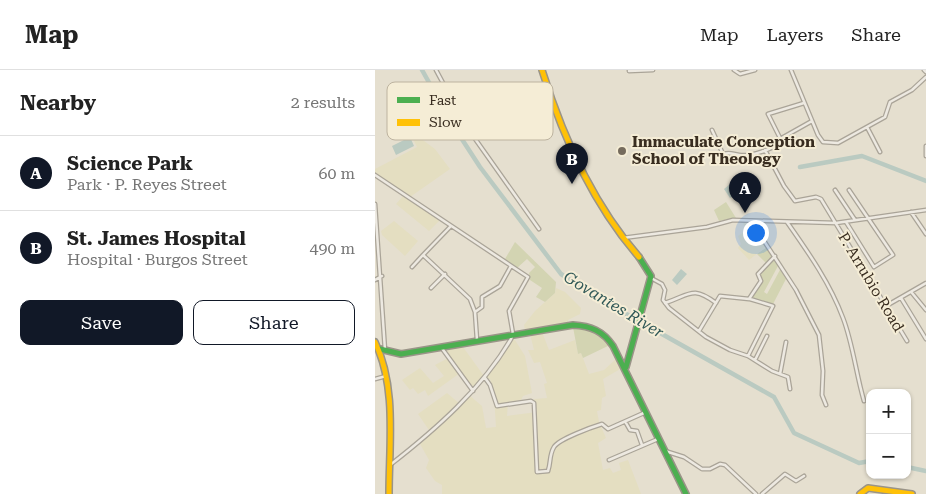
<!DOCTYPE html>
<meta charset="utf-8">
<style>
body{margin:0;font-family:"Roboto Serif",serif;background:#f6f6f6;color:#222}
.controls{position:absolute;right:15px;bottom:15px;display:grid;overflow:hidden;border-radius:10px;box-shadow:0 1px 4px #0004}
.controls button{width:45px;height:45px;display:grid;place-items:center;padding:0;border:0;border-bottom:1px solid #e0e0e0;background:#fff;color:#222;font:25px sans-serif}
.you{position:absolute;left:380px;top:162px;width:18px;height:18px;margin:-12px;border:4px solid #fff;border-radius:50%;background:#1a73e8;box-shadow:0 0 0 8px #1a73e833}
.badge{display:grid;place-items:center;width:32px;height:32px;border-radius:50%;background:#111827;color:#fff;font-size:16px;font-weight:700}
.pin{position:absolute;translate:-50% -41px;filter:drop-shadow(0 1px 2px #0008)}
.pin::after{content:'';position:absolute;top:26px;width:18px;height:15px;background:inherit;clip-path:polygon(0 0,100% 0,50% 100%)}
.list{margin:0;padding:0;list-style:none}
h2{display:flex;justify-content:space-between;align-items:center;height:65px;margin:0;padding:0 20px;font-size:21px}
h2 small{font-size:16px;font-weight:400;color:#767676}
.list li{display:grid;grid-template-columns:32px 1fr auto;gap:15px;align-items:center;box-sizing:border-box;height:75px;padding:0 20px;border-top:1px solid #e0e0e0}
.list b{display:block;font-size:19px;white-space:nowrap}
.list p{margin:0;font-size:16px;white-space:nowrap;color:#767676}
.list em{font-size:16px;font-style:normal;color:#767676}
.actions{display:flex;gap:10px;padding:15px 20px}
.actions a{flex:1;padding:11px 0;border:1px solid #111827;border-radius:10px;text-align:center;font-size:18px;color:#111827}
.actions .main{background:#111827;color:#fff}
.map{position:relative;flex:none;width:551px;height:424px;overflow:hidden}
header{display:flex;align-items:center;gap:30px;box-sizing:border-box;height:70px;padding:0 25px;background:#fff;border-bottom:1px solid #e0e0e0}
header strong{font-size:24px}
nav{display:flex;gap:28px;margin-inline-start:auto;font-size:18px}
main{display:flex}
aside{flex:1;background:#fff}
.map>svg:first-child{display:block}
</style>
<header>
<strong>Map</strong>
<nav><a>Map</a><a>Layers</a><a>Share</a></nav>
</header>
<main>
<aside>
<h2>Nearby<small>2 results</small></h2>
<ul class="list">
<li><span class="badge">A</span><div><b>Science Park</b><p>Park · P. Reyes Street</p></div><em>60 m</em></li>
<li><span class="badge">B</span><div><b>St. James Hospital</b><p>Hospital · Burgos Street</p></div><em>490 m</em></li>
</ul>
<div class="actions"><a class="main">Save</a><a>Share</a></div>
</aside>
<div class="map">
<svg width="551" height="424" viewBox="0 0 551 424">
<rect width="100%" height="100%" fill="#e5dfcf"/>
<path fill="#e4dec1" d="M41,65L60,79L75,99L35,127L66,149L54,161L21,134L29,125L0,104V99L42,77L37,67Z
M19,151L43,171L30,186L7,165L6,161Z
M368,153L377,154L392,176L374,190L363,178L366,174L363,166L372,160Z
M181,218L190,222L206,238L205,244L193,250V253L150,260L149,255L160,241L180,223Z
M167,262L174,280L200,270L203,284L206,283L214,304L229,300L242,288L247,298L228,309L231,326L227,328L226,340L222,341L224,352L231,368L223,373L228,400L235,398L238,403L246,400L244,393L253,390L266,424H67V415L60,411L51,398L54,390L45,374L56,363L43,344L72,323L85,334L94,325L107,336L111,358L121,357L119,326L115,309L108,308L98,319L85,303L53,326L50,320L43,324L38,318L35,320L27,310L45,298L58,313L69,306L60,295L75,287L70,279L88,277L109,306H113L137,270H140L150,286L157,323L148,326L146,330L133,332L132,346L162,342L159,329L172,328L169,314L172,313L165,292L159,293L153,280H159L155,264Z"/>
<path fill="#d3d4b2" d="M351,132L361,148L344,151L339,140Z
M140,172L181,212L180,223L170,232L161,227L167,218L155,210L154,203L160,197L152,189L142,198L130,189Z
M392,177L398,186L391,193L382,184Z
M400,188L404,194L389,222L392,224L406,198L412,207L398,234L377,228L388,209L384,206L385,203Z
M201,256L221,259L235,275L208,288L206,283L203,284L198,257Z"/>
<path fill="#bacac1" d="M35,67L39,76L21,85L17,76Z
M360,110L369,120L355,128L349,119Z
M306,199L312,204L302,215L297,210Z"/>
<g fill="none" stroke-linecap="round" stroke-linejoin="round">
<path stroke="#bacac1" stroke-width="4.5" d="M47,0L79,57L105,97L186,204L221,227L399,327L419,363L484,393L495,391
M425,97L487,86L551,111
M532,397L551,401"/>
<defs>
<path id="street" d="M61,0L91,56L164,159
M359,0L365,4L380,0
M416,0L443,65L448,72L463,73L510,47L515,32L537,20L551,7
M549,0L551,2
M254,1L278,0
M492,57L505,82
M337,60L348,84C356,82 357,84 364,85C376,87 397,79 407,72L393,44L429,33
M405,69L437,51
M551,76V86
M390,80L409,116L420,131L441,127L446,129L532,271
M0,105L153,207L134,241L138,264L136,269C107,319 60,360 15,395
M460,120L480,150
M0,134L10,280
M536,142L551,164
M376,151L421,220L444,265L448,301L447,325L451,335
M412,152C433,182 455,213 468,248C478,274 481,304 489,331
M471,152L499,197L518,185L474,120
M75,157L48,185L95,229L100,242L102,270
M248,168L332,157L358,150L461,153L551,140
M37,197L48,185
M276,208L287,214L290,220L288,230L294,238L331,267L355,280L373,286L397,301L413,307L415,319
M0,210L7,206
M56,218L70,204
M537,223L551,240
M526,228L551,269
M290,233C315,225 317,215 341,233
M511,236L551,213
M100,242L107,237V227L125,216L136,196
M324,261L345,226L374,229L386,211L383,204L400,186
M66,277L98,321
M373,286L398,236L375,229
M380,290L392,266
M405,304L411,272
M110,308L115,315L122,336L156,331L159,333L162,402L173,401C176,393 174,385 179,377C184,369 217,357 227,354L233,359L271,342
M0,309L11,306
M251,353L255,360L262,361L267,375
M290,381L309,387L327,399H335L345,394L350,395L381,424
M234,390L283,369
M387,424L410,404L421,411L429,406"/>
<path id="fast" d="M5,279L26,284L198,255C216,256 228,261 238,276L311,424
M251,297L276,206L264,187"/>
<path id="slow" d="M167,0C188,68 217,133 264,187
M0,272C22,317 14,375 14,424
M485,424L493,418L537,424"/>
</defs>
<use href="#street" stroke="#aaa498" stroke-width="5"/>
<use href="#fast" stroke="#9a9488" stroke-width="8"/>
<use href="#slow" stroke="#9a9488" stroke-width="8"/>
<use href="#street" stroke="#ede9e1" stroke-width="2.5"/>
<use href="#fast" stroke="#4caf50" stroke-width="5"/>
<use href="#slow" stroke="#ffc107" stroke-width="5"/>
</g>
<circle fill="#756b5d" stroke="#f5edd6" stroke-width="2" cx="247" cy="81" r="5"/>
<g text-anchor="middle" stroke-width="4" stroke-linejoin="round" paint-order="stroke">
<g font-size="15" font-weight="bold" fill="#392d20" stroke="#f5edd6" text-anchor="start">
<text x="257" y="77">Immaculate Conception<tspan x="257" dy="17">School of Theology</tspan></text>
</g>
<g font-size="15" fill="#392d20" stroke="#f5edd6">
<text transform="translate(496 212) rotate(59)" y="5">P. Arrubio Road</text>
</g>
<g font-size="16" font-style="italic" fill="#305857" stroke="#f5edd6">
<text transform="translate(239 234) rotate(31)" y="6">Govantes River</text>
</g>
</g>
<rect x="12" y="12" width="166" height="58" rx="8" fill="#f5edd6" stroke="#bdb39f" stroke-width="1"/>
<rect x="22" y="27" width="23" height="6" fill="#4caf50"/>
<rect x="22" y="49" width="23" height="7" fill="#ffc107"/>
<g font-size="14" fill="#392d20">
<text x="54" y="35">Fast</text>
<text x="54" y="57">Slow</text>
</g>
</svg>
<div class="controls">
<button>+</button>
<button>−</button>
</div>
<div class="you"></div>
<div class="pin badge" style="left:370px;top:143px">A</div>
<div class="pin badge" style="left:197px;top:114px">B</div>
</div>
</main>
